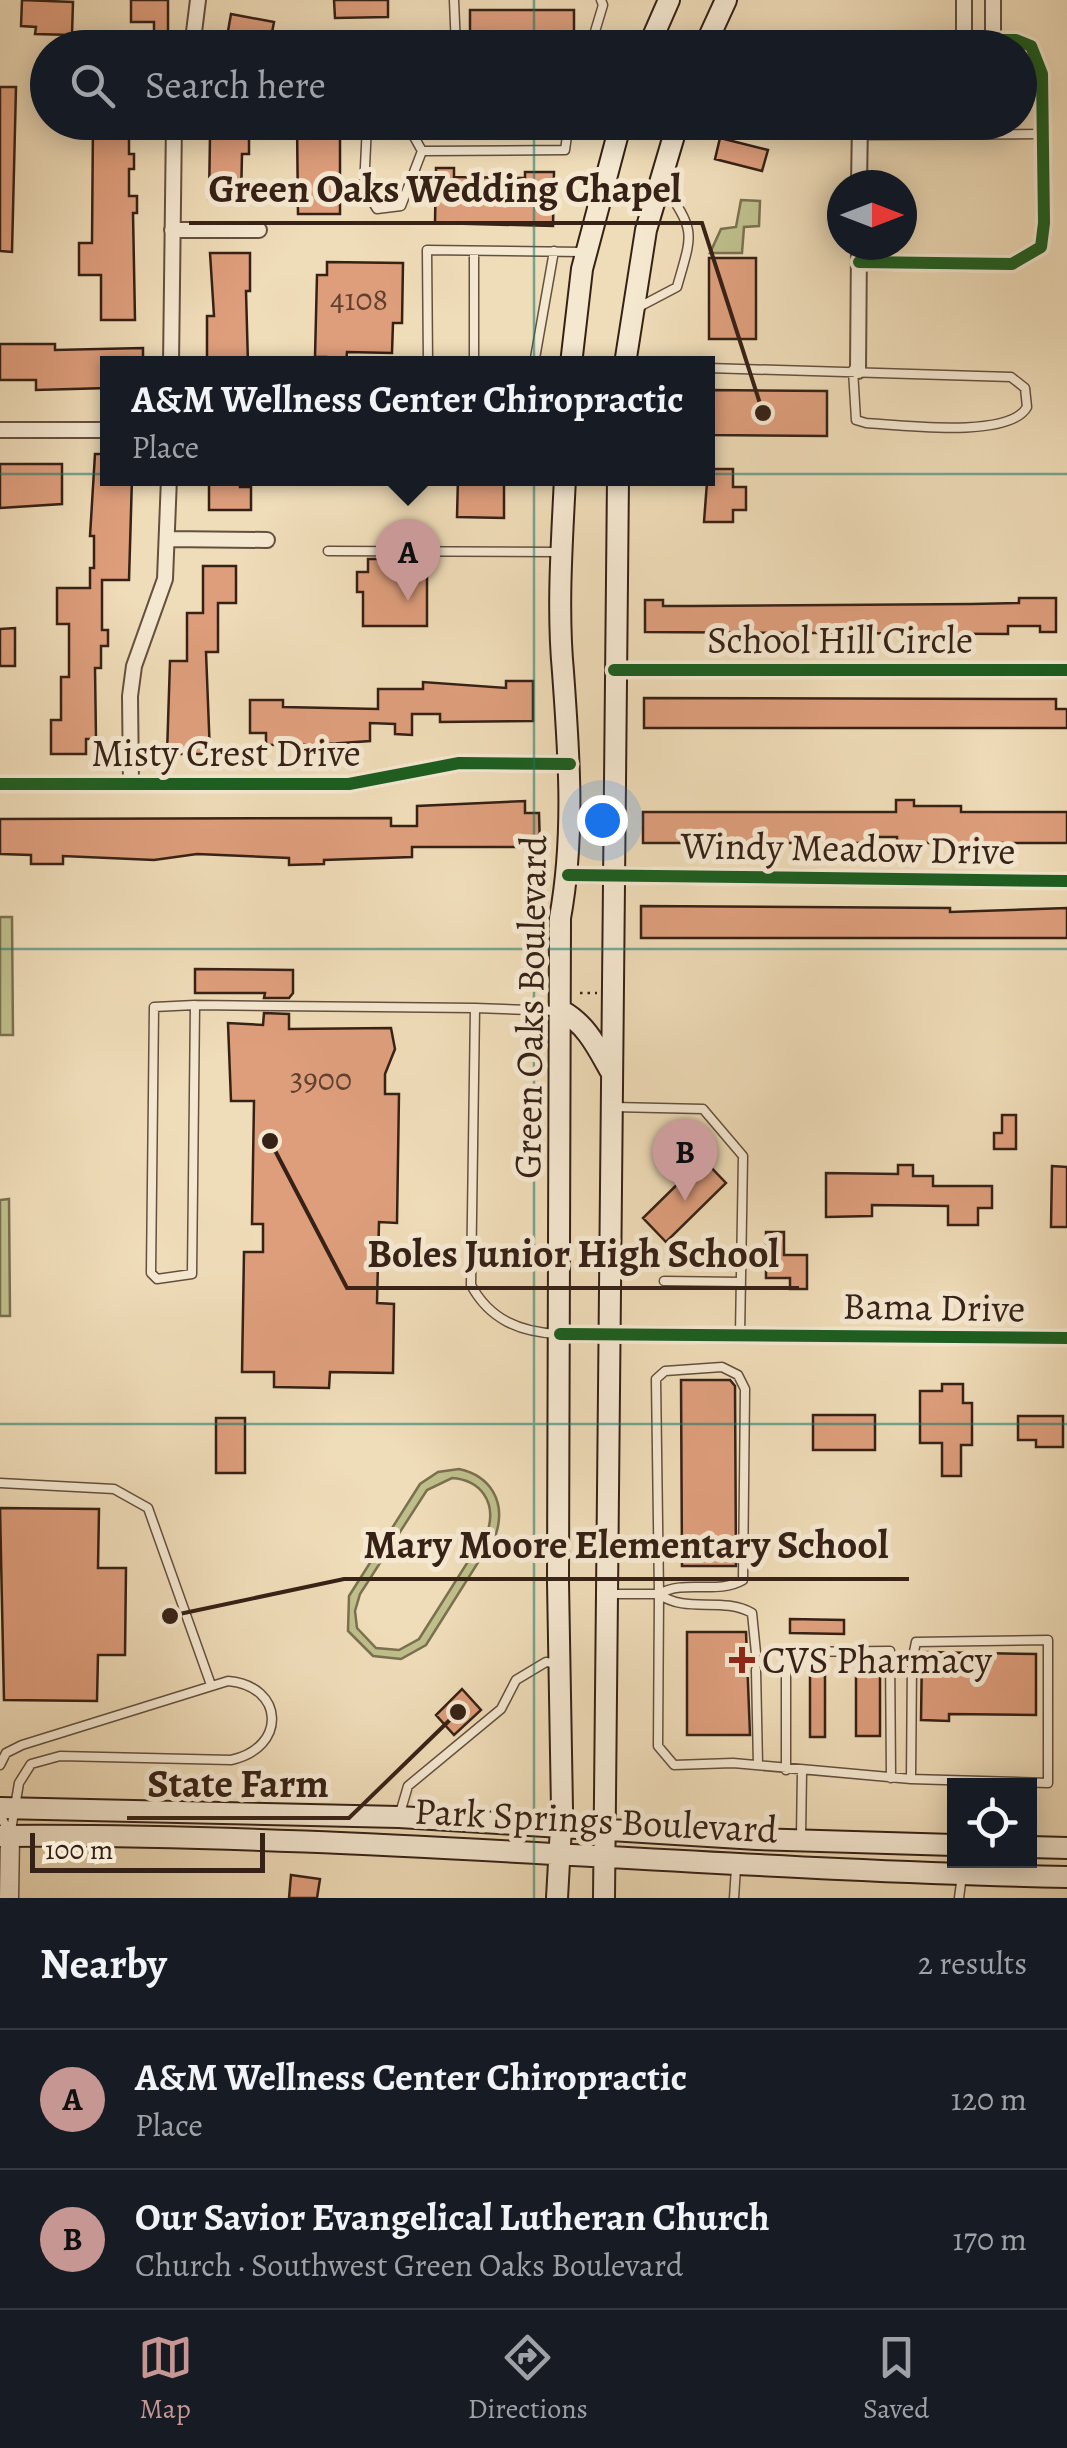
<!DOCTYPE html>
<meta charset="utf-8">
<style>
body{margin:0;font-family:Alegreya,serif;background:#20242c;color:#f1f3f6}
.controls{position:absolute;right:30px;bottom:30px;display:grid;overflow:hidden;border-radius:0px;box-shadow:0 5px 25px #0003}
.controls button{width:90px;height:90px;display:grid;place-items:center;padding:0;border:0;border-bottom:2px solid #363941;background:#171b24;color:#f1f3f6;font:50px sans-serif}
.compass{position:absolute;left:827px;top:170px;width:90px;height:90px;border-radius:50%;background:#171b24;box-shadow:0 5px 25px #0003;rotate:90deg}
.scale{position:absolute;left:30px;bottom:25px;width:235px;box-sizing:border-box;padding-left:10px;border:5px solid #362116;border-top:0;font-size:28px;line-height:35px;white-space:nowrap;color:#362116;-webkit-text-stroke:8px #f5e8d1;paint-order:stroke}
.you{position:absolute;left:602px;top:820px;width:35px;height:35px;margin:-25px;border:8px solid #fff;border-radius:50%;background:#1a73e8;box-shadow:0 0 0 15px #1a73e833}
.badge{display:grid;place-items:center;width:65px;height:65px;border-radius:50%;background:#c59692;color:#111;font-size:32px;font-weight:700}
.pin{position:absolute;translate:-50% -82px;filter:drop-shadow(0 2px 5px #0008)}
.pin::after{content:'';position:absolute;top:52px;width:35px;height:30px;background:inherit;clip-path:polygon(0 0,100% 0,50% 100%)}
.popup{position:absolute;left:100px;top:356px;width:615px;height:130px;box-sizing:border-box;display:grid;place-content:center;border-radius:0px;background:#171b24;filter:drop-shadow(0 2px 8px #0005);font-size:32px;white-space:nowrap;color:#9ea1a6}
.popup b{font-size:38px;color:#f1f3f6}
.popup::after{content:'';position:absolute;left:50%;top:100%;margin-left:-20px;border:20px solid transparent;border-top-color:#171b24}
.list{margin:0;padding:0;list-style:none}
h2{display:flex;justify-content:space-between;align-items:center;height:130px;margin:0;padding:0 40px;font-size:42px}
h2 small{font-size:32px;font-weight:400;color:#9ea1a6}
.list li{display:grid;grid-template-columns:65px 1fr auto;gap:30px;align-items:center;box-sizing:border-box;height:140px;padding:0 40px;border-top:2px solid #363941}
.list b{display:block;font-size:38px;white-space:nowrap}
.list p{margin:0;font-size:32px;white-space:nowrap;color:#9ea1a6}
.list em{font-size:32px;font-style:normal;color:#9ea1a6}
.icon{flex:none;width:55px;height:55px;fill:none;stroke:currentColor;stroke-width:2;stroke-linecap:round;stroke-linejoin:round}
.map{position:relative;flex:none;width:1067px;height:1898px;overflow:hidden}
.search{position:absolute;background:#171b24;box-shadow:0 5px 25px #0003;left:30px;right:30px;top:30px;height:110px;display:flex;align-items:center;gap:25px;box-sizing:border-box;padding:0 35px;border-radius:55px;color:#9ea1a6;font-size:38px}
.sheet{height:410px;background:#171b24}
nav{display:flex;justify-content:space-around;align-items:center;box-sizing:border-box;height:140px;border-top:2px solid #363941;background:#171b24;font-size:28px;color:#9ea1a6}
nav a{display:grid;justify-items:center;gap:5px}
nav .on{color:#c59692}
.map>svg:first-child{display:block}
</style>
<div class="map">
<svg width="1067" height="1898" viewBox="0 0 1067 1898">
<rect width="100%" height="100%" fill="#efdcb8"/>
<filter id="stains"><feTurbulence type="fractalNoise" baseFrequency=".002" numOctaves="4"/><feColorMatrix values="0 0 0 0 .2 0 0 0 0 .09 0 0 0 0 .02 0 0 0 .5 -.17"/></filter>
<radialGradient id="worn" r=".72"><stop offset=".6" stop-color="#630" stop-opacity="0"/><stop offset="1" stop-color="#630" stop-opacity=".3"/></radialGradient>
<path fill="#bebf8b" stroke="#7a7050" stroke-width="2.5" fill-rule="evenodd" d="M741,200L760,201L759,226L744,227L742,253H710L721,229L736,227Z
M0,917H12L13,1035H0Z
M9,1199L10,1316H0V1200Z
M459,1469C491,1476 506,1502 496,1534L426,1645L401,1659L373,1656L348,1631L349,1596L420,1484L438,1472ZM452,1478C481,1480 496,1502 488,1530L419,1639L399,1650L376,1648L357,1628L355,1611L360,1594L427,1490Z"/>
<path fill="#de9e7c" stroke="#362116" stroke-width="2.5" d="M22,0L73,2L72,35L35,34L36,27L21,26Z
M131,0H168V37H154V22H131Z
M334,0H388V17L335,18Z
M470,10H574V48H470Z
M231,14L274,22L269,48H225Z
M0,87H16L12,252L0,251Z
M93,122H129V154H134V169H129V196H137V213H133L135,320H101V275H79V243H92Z
M217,122H249V154H242L241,200L209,199L210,136H217Z
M297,122H340V214H298Z
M720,138L768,150L762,171L715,159Z
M436,168H454V177L525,178V172H554L553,226L435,223Z
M210,253H250V291H246L248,364H207V316H214Z
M709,258H756V339H709Z
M327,262L403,263L402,323H393L392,353L347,352L346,364H325L326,357H315L317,275H327Z
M0,344H55V350L143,348V364H108V388L36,390V380H0Z
M708,390L827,391V436L708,435Z
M95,454H108V478H132L129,580H102V630H108V646H101V668H95L96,739H86V754H51V720H61V677H69V624H57V588H90V568H94V536H90Z
M0,464H62V504L0,508Z
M708,469H733V487H746V510H733V522H704Z
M209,478H240V487H251V510H209Z
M458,478H504V518L457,517Z
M368,559H388V573H427V626H363V592H357V572H368Z
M203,566H236V603H218V652H206L210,754H167L170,661H187V613H203Z
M1019,598H1056V632H1040V626H1008V634L645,632V600H663V606H692L972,604L1019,603Z
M15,628V666H0V629Z
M506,681H533V721L440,722V714H412V735L395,734V724L370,723V741L327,744L266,745V733H250V700H283V707L378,709V689H423V682L506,688Z
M644,698L1056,699V709H1067V728H644Z
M896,800H914V806H961V812H1067V843H897V837H868V843H643V812H896Z
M525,801V813H539L540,847H412V857L324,860V864L289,865V858L197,854L154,860L63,856V864H31V855L0,854V819L391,818V826H417V806Z
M641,906L950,908V912L1067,908V938H641Z
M195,969L293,970V993L289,998H264L265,993H195Z
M264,1013L289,1014V1029L391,1028L395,1049L385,1074V1094H399L397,1223L379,1222L377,1303L394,1304L393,1373L330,1372L329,1388L274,1387V1372H242L244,1252H263V1224H252L254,1101H231L228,1023L263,1025Z
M1002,1115H1016V1149H994V1133H1002Z
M703,1159L726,1183L666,1242L643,1218Z
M898,1165H913V1176H933V1186H992V1208H978V1225H948V1206L872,1205V1216L826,1217V1173L898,1174Z
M1052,1166L1067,1167V1227H1051Z
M766,1232H784V1255H807V1289H790V1278H766Z
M681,1380H730L735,1386L736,1566H682Z
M942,1384H963V1403H972V1445H961V1476H942V1443H920V1391H942Z
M813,1415H875V1450H813Z
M1018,1416H1063V1447H1036V1440H1018Z
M216,1418H245V1473H216Z
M0,1508L99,1509L98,1568H126L125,1655H98L97,1701L4,1700Z
M790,1619L844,1620V1634L790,1633Z
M687,1632H746L750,1735H687Z
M922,1652L1036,1654V1715L949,1714V1721L921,1720Z
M810,1661H825V1737H810Z
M856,1672H880V1736H856Z
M462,1689L481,1710L454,1735L436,1715Z
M291,1875L320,1879L317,1898H289Z"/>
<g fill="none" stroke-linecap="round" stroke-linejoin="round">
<defs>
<path id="service" d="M454,0L456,48
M590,48L603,5L601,0
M595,122L617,134
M407,124L422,151L401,206L377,209L364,188L367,125Z
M860,135L1043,134
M422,151L565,150L569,122
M474,251V364
M639,307L677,287C693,231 696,233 663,184
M428,364L427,250L582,252
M534,364L554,251
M708,368L1011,377L1025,388L1027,407C1010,439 900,425 866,423L856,420L853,370
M328,551L558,552
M195,1005L192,1274L157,1279L151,1273L154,1007L195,1005L475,1008
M557,1011L475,1008L471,1285C490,1320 520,1332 558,1334
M614,1107L703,1109L743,1156L740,1335
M664,1281L741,1282
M722,1367L738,1375L745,1389L743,1580C717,1595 685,1579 659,1594L656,1379L665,1371Z
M0,1483L114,1489L148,1508L211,1685
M608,1594H659L658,1746L674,1765L733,1763L911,1779
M659,1594C686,1614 722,1596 752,1613L756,1653
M1048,1640V1783L911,1779L912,1661L916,1642Z
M756,1670L758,1765
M0,1765L6,1753L22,1745L228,1681C285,1686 287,1748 231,1760L60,1756L31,1764L19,1783L10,1836L0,1814
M786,1770V1652L890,1651L891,1778
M400,1813L408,1786L501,1709L516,1680L546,1662L560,1664
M801,1837L802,1771
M734,1898L736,1868
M959,1898L962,1875"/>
<path id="minor" d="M964,40V0
M993,40V0
M192,48L198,0
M859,185L860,122
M172,230H259
M859,262L1012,264L1041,247L1044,223L1042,74L1031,46L1016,40H901L874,48
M171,364L174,122
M858,371L859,245
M0,430H108
M168,539L267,540
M614,670H1067
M0,784H349L459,763L570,764
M131,784L130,696L134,666L165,579L169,478
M568,875L1067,881
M560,1334L1067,1338"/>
<path id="tertiary" d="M9,1898L10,1836"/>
<path id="secondary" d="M648,48L669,0
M704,48L726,0
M571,364L582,269L621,122
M625,364L646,230L678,122
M562,1011C586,1024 597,1047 610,1070
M0,1808L399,1817L757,1839L954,1845
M0,1836C356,1833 711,1870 1067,1877
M1030,1847L1067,1848
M557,1898L562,1809L558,1582L560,918C575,836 569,754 563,672C557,608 562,542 565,478
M604,1898L618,478"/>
</defs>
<use href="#service" stroke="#64503e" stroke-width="11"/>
<use href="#minor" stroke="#64503e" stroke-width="18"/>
<use href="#tertiary" stroke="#64503e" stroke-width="21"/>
<use href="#secondary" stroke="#362116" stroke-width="24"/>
<path stroke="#362116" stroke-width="2.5" stroke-dasharray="2.5 5" stroke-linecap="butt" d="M580,993H597"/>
<use href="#service" stroke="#f5e8d1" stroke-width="8"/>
<use href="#minor" stroke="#f5e8d1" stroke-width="14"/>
<use href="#tertiary" stroke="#f5e8d1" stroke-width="18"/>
<use href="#secondary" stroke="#f5e8d1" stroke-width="20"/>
<defs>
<path id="cycleway" d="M859,262L1012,264L1041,247L1044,223L1042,74L1031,46L1016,40H901L874,48
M614,670H1067
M0,784H349L459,763L570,764
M568,875L1067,881
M560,1334L1067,1338"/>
</defs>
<use href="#cycleway" stroke="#f5e8d1" stroke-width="19"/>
<use href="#cycleway" stroke="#1b5e20" stroke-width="12"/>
</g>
<path fill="none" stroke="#0f766e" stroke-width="2.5" stroke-opacity="0.55" d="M534,0V48M534,122V1898M0,474H1067M0,949H1067M0,1424H1067"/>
<path fill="#8f2418" stroke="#f5e8d1" stroke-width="4" d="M737 1645h10v10h10v10h-10v10h-10v-10h-10v-10h10z"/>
<g text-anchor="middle" stroke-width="10" stroke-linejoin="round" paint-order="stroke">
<g font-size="32" fill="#604030">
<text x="359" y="310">4108</text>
<text x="321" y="1090">3900</text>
</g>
<g font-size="38" fill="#362116" stroke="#f5e8d1">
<text x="840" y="653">School Hill Circle</text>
<text x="226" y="766">Misty Crest Drive</text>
<text transform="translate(848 848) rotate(1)" y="13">Windy Meadow Drive</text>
<text transform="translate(530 1007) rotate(-89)" y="13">Green Oaks Boulevard</text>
<text transform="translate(934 1307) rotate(1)" y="13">Bama Drive</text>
<text transform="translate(596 1820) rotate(3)" y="13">Park Springs Boulevard</text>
</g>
<g font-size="38" fill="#362116" stroke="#f5e8d1" text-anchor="start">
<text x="762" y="1673">CVS Pharmacy</text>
</g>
</g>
<path fill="none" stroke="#362116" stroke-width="4" d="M763 413L702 223H189M270 1141L347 1288H799M170 1616L344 1579H909M458 1712L349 1818H127"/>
<g fill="#362116" stroke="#f5e8d1" stroke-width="4">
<circle cx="763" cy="413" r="10"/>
<circle cx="270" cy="1141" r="10"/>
<circle cx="170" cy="1616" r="10"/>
<circle cx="458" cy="1712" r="10"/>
</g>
<g font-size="40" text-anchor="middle" font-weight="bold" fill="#362116" stroke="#f5e8d1" stroke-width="10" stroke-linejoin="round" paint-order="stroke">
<text x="445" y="202">Green Oaks Wedding Chapel</text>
<text x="573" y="1267">Boles Junior High School</text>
<text x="626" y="1558">Mary Moore Elementary School</text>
<text x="238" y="1797">State Farm</text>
</g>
<rect width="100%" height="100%" filter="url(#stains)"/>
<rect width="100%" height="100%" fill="url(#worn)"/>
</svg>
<div class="controls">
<button><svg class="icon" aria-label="locate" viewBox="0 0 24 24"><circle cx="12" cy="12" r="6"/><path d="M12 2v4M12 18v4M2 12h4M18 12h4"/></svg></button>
</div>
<svg class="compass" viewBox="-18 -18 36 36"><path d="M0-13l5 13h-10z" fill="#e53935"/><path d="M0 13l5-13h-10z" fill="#9ea1a6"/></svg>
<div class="scale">100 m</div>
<div class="you"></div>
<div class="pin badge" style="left:408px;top:601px">A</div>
<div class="popup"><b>A&amp;M Wellness Center Chiropractic</b>Place</div>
<div class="pin badge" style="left:685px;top:1201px">B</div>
<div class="search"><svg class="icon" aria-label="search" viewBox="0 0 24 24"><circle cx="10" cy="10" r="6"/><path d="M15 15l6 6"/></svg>Search here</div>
</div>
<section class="sheet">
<h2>Nearby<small>2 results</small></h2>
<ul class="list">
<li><span class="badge">A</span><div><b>A&amp;M Wellness Center Chiropractic</b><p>Place</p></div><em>120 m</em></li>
<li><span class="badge">B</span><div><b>Our Savior Evangelical Lutheran Church</b><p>Church · Southwest Green Oaks Boulevard</p></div><em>170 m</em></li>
</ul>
</section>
<nav>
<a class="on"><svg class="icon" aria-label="map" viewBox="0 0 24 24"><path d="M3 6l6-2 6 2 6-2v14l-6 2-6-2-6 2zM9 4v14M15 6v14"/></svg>Map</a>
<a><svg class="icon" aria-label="directions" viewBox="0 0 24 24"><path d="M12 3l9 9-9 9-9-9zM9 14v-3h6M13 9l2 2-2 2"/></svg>Directions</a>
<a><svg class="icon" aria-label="saved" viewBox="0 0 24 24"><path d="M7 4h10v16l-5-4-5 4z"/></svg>Saved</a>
</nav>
